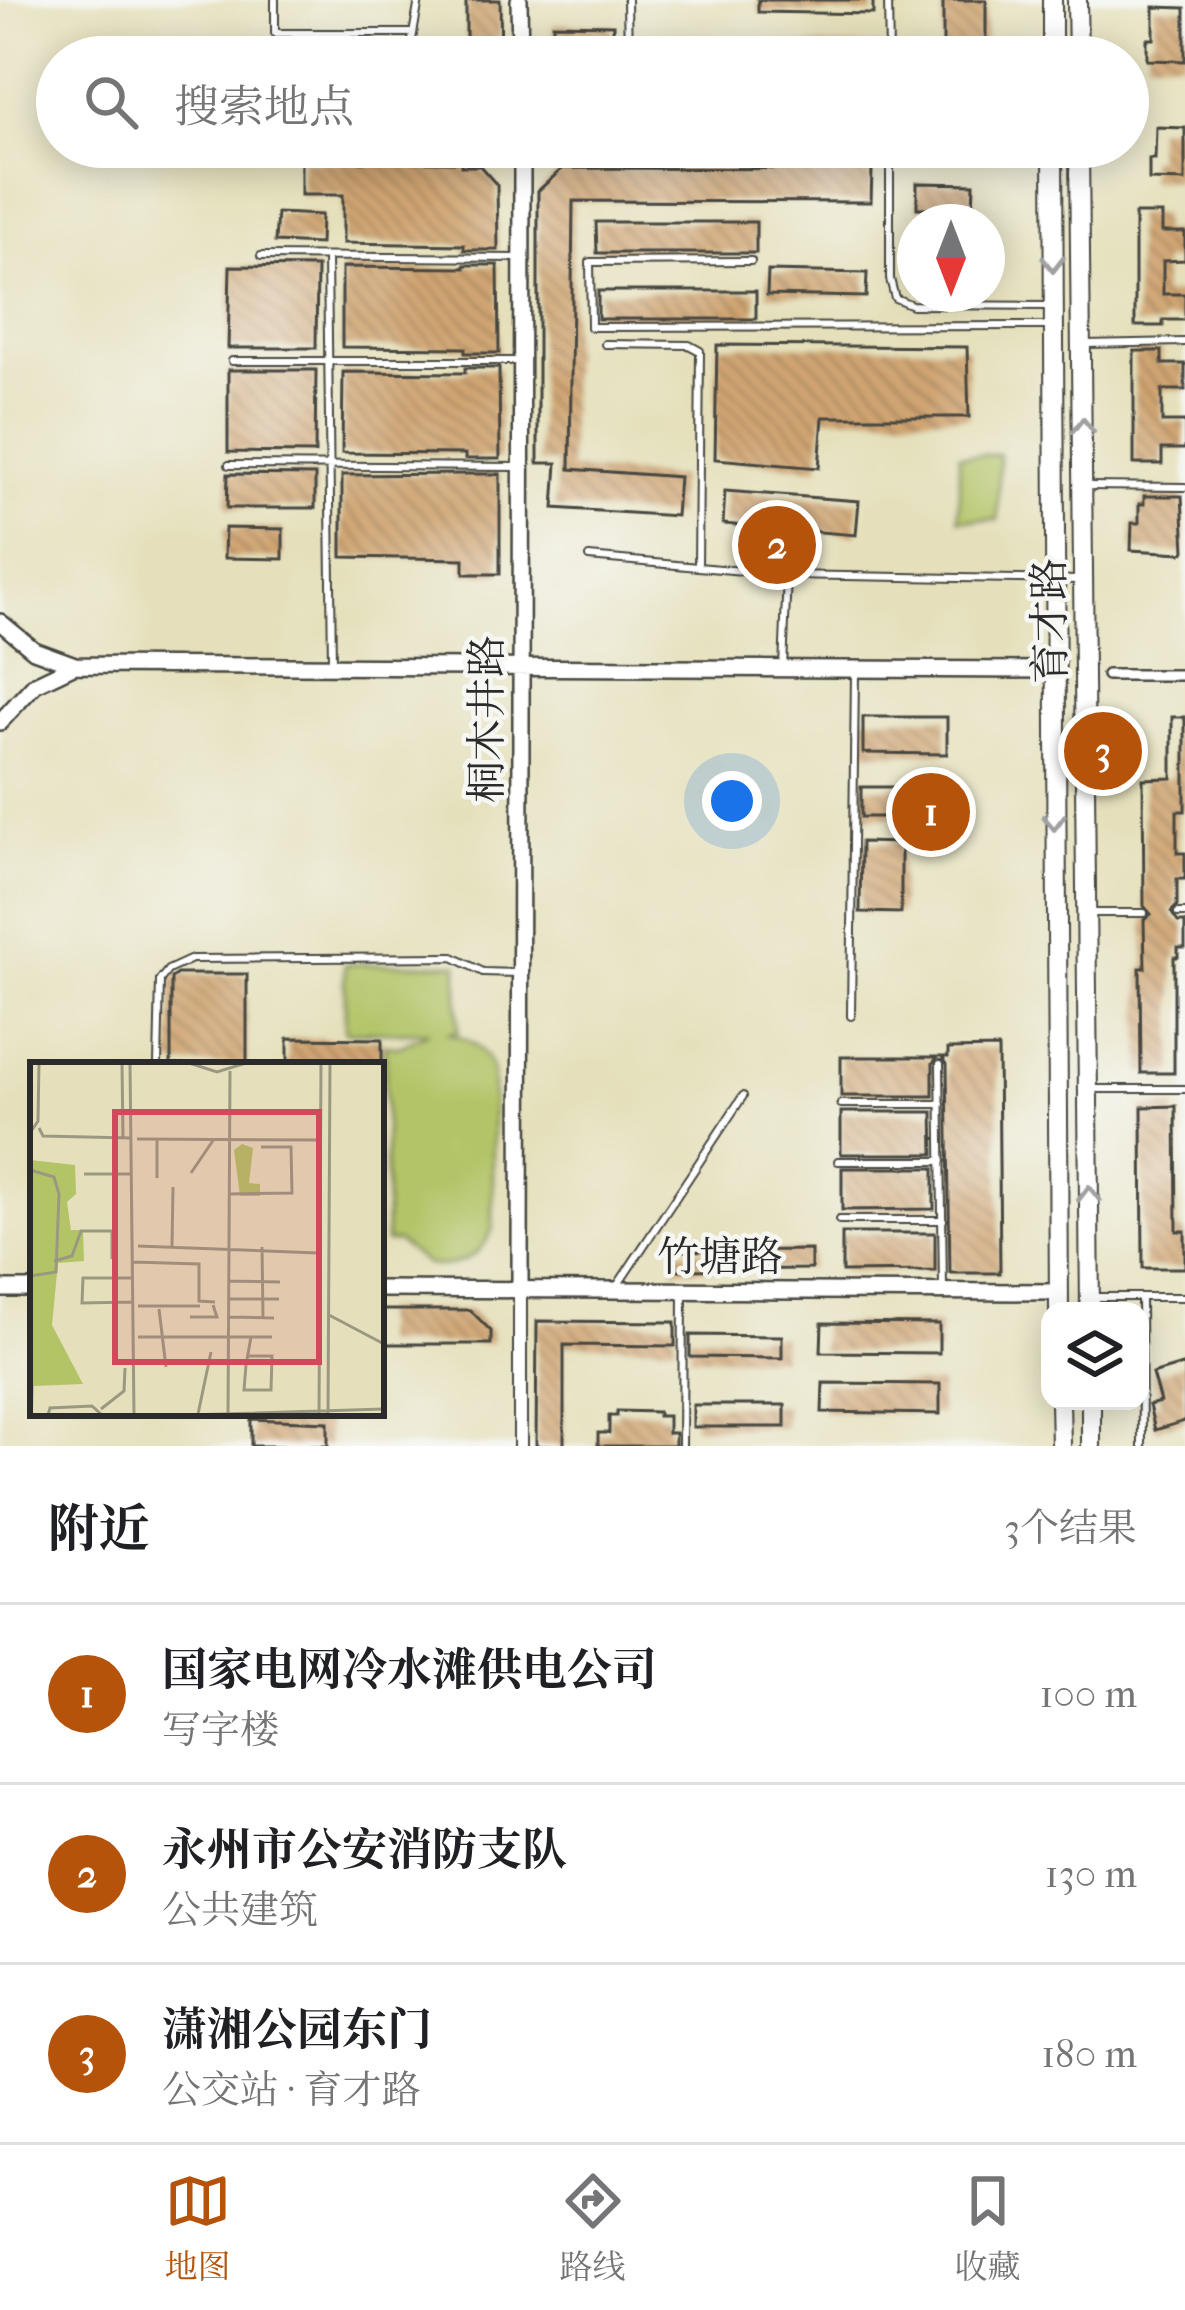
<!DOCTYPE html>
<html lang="zh">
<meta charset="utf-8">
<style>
body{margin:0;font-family:"IM FELL French Canon","Noto Serif SC",serif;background:#f6f6f6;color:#202124}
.controls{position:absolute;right:36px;bottom:36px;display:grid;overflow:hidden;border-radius:24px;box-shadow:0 6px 30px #0003}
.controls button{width:108px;height:108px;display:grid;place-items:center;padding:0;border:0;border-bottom:3px solid #e0e0e0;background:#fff;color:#202124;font:60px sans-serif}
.compass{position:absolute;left:897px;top:204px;width:108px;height:108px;border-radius:50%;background:#fff;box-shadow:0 6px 30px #0003;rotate:180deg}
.you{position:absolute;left:732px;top:801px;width:42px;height:42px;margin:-30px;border:9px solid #fff;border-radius:50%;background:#1a73e8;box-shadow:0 0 0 18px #1a73e833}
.badge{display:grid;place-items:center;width:78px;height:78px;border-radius:50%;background:#b45309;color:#fff;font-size:39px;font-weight:700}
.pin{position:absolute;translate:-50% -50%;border:6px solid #fff;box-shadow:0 3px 12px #0006}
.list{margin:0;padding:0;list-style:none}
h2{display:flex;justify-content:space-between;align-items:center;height:156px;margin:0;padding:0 48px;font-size:51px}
h2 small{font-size:39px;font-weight:400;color:#757577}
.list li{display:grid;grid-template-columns:78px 1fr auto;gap:36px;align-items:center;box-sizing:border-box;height:180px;padding:0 48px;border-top:3px solid #e0e0e0}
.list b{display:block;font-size:45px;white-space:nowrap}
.list p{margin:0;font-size:39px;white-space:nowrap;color:#757577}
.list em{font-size:39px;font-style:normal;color:#757577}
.icon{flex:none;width:66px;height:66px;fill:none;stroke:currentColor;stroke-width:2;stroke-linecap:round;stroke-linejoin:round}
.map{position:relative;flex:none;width:1185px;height:1446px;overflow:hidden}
.search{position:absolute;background:#fff;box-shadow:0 6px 30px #0003;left:36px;right:36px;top:36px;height:132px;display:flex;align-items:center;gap:30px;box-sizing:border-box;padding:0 42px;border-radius:66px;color:#757577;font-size:45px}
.sheet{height:696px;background:#fff}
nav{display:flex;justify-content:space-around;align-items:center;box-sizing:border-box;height:168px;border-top:3px solid #e0e0e0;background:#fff;font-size:33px;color:#757577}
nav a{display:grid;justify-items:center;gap:6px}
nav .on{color:#b45309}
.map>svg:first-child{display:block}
</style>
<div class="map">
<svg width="1185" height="1446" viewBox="0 0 1185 1446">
<defs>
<pattern id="building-back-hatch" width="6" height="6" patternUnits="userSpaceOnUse" patternTransform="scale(3)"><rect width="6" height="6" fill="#d0a572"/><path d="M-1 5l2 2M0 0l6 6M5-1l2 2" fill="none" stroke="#a9875e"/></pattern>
</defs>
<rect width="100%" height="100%" fill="#f6f6f2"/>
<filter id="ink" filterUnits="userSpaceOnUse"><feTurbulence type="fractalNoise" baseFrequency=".00833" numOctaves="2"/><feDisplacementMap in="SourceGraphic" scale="24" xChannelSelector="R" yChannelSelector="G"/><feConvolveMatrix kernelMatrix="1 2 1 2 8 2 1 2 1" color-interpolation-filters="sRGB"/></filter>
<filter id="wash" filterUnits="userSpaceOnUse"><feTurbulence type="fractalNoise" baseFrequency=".004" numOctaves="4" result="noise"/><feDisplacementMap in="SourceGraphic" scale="48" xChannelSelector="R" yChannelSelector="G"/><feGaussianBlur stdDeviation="2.7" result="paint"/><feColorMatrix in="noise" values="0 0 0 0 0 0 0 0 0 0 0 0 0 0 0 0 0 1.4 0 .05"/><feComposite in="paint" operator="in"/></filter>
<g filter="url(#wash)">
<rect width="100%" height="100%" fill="#e5e0bb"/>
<path fill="#b3c467" stroke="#6f7849" stroke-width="3" d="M959,455H999L998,520L959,519Z
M345,964H458V1032L447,1033C470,1038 487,1049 493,1074V1228C482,1257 457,1269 427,1265L398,1242H386L385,1045L399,1046L429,1032H345Z"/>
<g id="blocks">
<path fill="url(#building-back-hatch)" d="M466,0H500L501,57H466Z
M758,0H873V14L758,12Z
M943,0H986V57H943Z
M1154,7L1185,8V61L1147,60V39H1154Z
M553,24L613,25V51H553Z
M642,41L881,47V57H642Z
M1156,127L1185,128V181L1149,180V159H1155Z
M301,161L461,162V166H480L497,185L498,250H464V245L343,243V195H301Z
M563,168L872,169L871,202L573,201L570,469L679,477L676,516L554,508L557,463H538V191Z
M917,183L974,184L973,208H917Z
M277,213L321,215L320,244L275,242Z
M1135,214H1162V232H1185V260L1163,261V294H1185V320H1163V326H1135Z
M596,222H756V253H597Z
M465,265H498L499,353H465V348L342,347V267L465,268Z
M230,266L317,267L316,348H228Z
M768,271L867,273L866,297L767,295Z
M598,291H756V319H598Z
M717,345L967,347L969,417H823L819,468L715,459Z
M1134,351H1162V364H1185V390H1162V422H1185V449H1162V464H1134Z
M465,368H499L500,459H465V454L342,453L343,372L465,373Z
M228,370H316L315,453L228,452Z
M228,474L315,475V508H227Z
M465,474H500V574H464V559L342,557V475Z
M725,491L859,501L856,535L723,524Z
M1144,496H1182L1185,551L1182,553L1131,550L1132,523H1139V504H1144Z
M225,528L283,529V559L224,558Z
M863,717H947V754L863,753Z
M1172,717H1185V811H1177V853H1185V879H1177V906L1171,912L1178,922H1185V948H1178V957H1174V1073H1141L1140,968H1145L1144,920L1151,914L1144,906L1143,779L1172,778Z
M861,787H904V817H861Z
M861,842L901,843V913L860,912Z
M177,974H247V1065H171V978Z
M288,1038L382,1039V1065H288Z
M998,1048L1000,1273H950L947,1064L942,1057H948V1049Z
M841,1057H938L933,1063V1096H841Z
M1176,1106L1177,1231H1185V1268H1143L1142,1107Z
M841,1112H933L934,1154H841Z
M842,1168H934V1209L842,1210Z
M842,1233H935V1271L842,1272Z
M811,1250V1269L673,1270V1251Z
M381,1310H470L491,1331V1344H381Z
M537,1321L675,1322V1346L564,1345V1446H536Z
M822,1323L939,1324V1353L821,1352Z
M690,1335L782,1336V1358L690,1357Z
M1185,1364V1421L1155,1430L1149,1405L1160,1402L1152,1374Z
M823,1383L940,1384V1414L822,1412Z
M693,1405H785V1427H693Z
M617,1411L658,1412V1416H668V1433H675V1446H598V1433H609V1416H617Z
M251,1419L328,1422V1446H251Z"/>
</g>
</g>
<g filter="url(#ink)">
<use href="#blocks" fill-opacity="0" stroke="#474641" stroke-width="3"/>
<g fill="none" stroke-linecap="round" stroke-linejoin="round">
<defs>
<path id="service" d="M275,0V33H413
M627,0L628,57
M888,0L889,57
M409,57L419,0
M890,147V279L895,298L912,305L1049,306
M261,256L519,258
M327,257L332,664
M751,261L590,262L591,327L1049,326
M605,344L689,345L700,351L698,567L787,575L1081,580
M1085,344L1185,342
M232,361H519
M229,465L518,467
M1087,486L1185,487
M589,557L698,567
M783,668L787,575
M1091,913H1144
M1178,913H1185
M851,1016L855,673
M940,1064L943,1288
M158,1065L160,980L168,970L192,959L453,957L483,972L517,973
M1092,1089H1185
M841,1104H941
M838,1161H942
M839,1220H943
M615,1289L743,1096
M1093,1297H1185
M1141,1297L1142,1446
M682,1446L683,1293"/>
<path id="pedestrian" d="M1107,675H1185"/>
<path id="minor" d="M520,1290V1446"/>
<path id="tertiary" d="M519,0L520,57
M0,622L34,650L75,665L1053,670
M0,722L35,684L75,665
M0,1289H33
M381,1289L1059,1292
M520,1290L522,147"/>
<path id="secondary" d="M1052,0V57
M1077,0L1078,57
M1053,147L1059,1311
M1079,147L1090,1311
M1060,1401L1061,1446
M1091,1401V1446"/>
</defs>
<use href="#service" stroke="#474641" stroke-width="10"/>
<use href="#pedestrian" stroke="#474641" stroke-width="14"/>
<use href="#minor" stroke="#474641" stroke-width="16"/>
<use href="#tertiary" stroke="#474641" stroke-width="20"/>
<use href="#secondary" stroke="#474641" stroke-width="22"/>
<use href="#service" stroke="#fff" stroke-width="6"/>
<use href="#pedestrian" stroke="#fff" stroke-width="9"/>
<use href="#minor" stroke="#fff" stroke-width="12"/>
<use href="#tertiary" stroke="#fff" stroke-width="15"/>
<use href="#secondary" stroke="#fff" stroke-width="18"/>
</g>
<defs><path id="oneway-chevron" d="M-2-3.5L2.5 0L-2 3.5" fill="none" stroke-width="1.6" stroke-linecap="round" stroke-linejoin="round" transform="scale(3)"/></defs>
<g stroke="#a0a0a0">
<use href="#oneway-chevron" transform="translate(1053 264) rotate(90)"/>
<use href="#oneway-chevron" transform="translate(1083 426) rotate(-91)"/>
<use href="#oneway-chevron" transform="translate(1054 822) rotate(89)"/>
<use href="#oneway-chevron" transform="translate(1089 1194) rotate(-90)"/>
</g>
</g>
<g text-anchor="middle" stroke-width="9" stroke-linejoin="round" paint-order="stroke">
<g font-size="42" fill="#2b2b2b" stroke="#f6f6f2">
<text transform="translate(1049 621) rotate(-91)" y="15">育才路</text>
<text transform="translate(486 719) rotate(-90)" y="15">桐木井路</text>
<text x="720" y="1271">竹塘路</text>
</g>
</g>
<g transform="translate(30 1062)">
<rect width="354" height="354" fill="#e5e0bb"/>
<path d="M212,82L223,86L219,121L230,122V134H210L204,88ZM0,98L45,103L46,132L37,140L41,168H53L54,199L28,201L22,263L53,322L4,324L3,350Z" fill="#b3c467"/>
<path fill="none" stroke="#9b9881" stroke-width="3" d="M92,1L93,76M100,1L104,353M159,1L187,10L216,1M9,66L13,74L101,76M0,71L8,59L9,1M107,77L291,78M127,77V116M0,108L24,115L29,132L26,210L0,214M161,111L184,77M54,112H102M199,132L262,131L261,85H231M108,184L288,191M142,184L143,125M232,185L233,255M24,199L42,194L51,169H82V197M102,200L169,202V239L185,240M102,216H53L52,241L103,240M199,219L250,220M199,237H249M108,244H170M129,247L136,305M299,253L354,282M160,255H187L183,243M199,255L244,256M108,275H242M218,294H242L241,328H214L216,303L221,275M71,347L94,329L95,306M168,352L181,290M18,353L20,346L62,344L72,353M157,353L354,347M198,353L200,9M254,353H340M289,353L291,1M298,353L300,1"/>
<path fill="#d1495b" fill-opacity="0.15" stroke="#d1495b" stroke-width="6" d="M85,50H289V300H85Z"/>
<rect width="354" height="354" fill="none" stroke="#2b2b2b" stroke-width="6"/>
</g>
</svg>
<div class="controls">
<button><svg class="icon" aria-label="layers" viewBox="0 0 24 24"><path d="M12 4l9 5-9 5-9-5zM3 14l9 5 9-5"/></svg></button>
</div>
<svg class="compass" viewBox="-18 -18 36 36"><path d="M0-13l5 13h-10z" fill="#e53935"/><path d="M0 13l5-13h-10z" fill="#757577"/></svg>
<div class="you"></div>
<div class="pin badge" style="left:931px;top:812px">1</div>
<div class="pin badge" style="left:777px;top:545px">2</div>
<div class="pin badge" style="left:1103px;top:751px">3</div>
<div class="search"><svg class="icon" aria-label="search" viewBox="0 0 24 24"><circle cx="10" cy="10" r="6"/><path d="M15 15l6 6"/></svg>搜索地点</div>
</div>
<section class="sheet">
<h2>附近<small>3个结果</small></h2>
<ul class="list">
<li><span class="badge">1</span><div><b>国家电网冷水滩供电公司</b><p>写字楼</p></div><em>100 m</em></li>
<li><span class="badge">2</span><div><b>永州市公安消防支队</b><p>公共建筑</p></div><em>130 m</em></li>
<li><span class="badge">3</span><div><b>潇湘公园东门</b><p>公交站 · 育才路</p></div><em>180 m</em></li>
</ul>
</section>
<nav>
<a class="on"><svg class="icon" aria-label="map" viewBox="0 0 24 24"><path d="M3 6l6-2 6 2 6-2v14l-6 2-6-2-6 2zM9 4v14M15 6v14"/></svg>地图</a>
<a><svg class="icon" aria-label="directions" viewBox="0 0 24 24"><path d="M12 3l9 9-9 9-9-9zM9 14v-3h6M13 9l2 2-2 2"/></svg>路线</a>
<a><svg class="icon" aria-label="saved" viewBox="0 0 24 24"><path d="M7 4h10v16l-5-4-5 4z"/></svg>收藏</a>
</nav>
